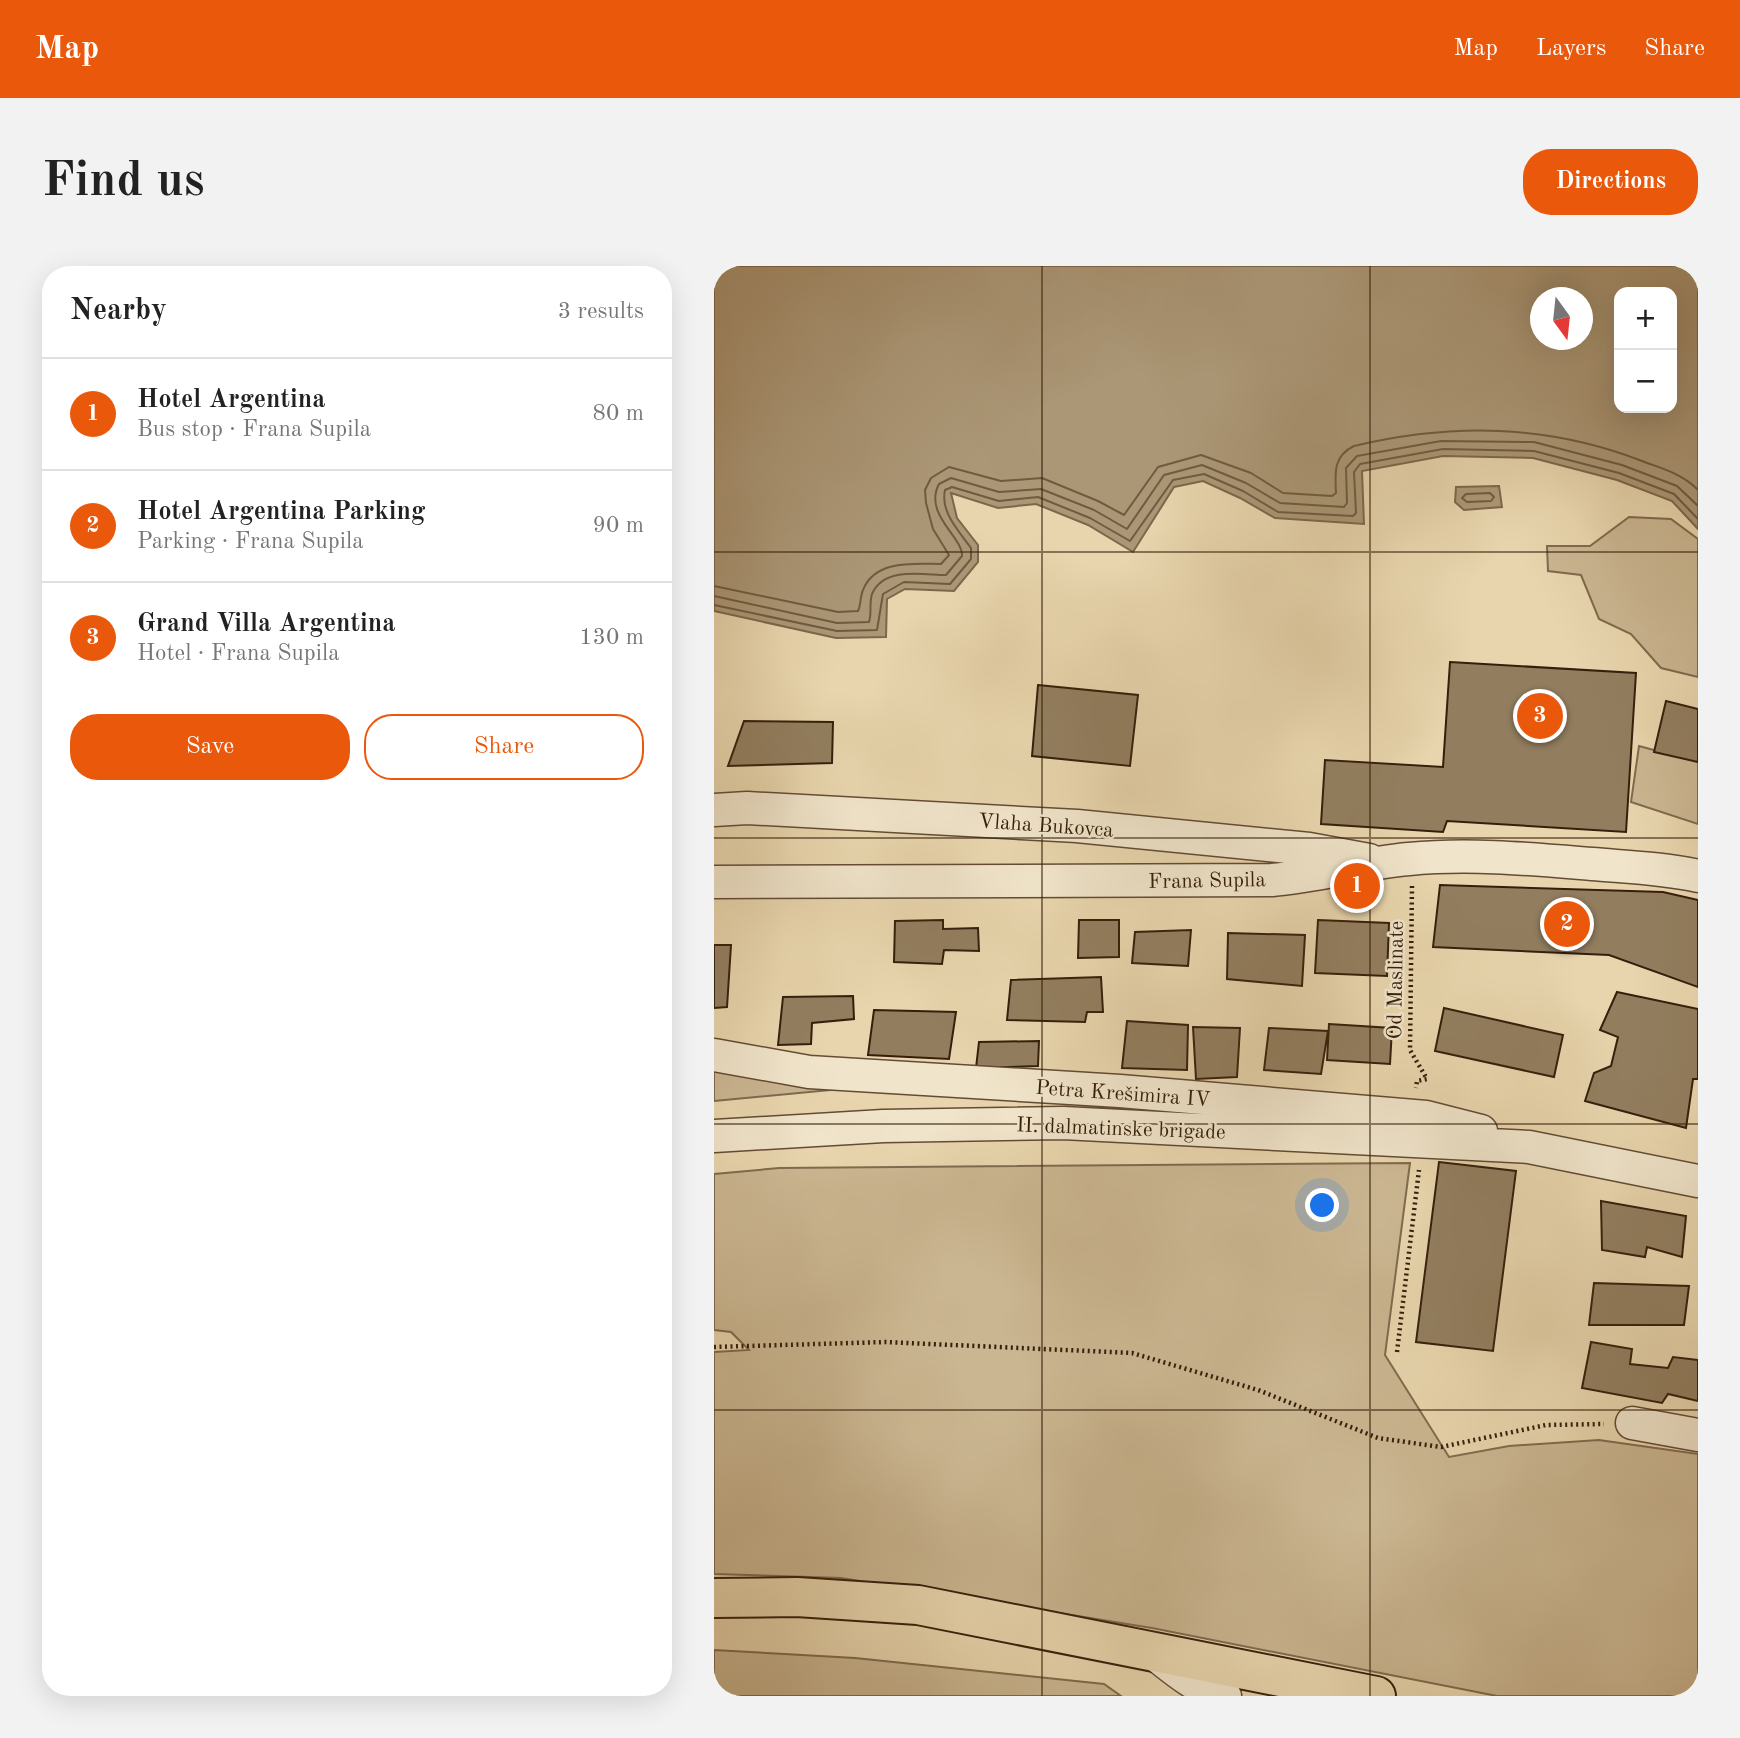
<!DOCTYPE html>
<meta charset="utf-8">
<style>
body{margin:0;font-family:"Old Standard TT",serif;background:#f2f2f2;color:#222}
.controls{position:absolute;right:21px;top:21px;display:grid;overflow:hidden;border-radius:14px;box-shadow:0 7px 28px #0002}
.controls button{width:63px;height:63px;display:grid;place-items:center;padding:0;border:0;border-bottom:2px solid #e0e0e0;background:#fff;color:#222;font:35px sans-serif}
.compass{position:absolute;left:816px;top:21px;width:63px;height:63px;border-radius:50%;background:#fff;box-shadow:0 7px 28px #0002;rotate:165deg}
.you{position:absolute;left:609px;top:940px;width:24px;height:24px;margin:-18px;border:5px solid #fff;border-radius:50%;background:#1a73e8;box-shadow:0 0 0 10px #1a73e833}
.badge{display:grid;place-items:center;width:46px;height:46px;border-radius:50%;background:#ea580c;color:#fff;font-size:23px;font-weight:700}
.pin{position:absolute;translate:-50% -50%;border:4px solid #fff;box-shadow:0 2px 7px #0006}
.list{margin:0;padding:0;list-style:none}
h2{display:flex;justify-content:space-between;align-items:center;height:91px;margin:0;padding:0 28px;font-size:30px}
h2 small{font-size:23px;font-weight:400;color:#767676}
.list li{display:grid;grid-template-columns:46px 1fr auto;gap:21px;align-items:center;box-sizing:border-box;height:112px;padding:0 28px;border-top:2px solid #e0e0e0}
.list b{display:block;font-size:26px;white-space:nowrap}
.list p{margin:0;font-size:23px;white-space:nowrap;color:#767676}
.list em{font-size:23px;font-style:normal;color:#767676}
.actions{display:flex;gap:14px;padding:21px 28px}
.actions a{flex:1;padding:16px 0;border:2px solid #ea580c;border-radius:28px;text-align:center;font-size:24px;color:#ea580c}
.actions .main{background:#ea580c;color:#fff}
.map{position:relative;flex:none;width:984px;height:1430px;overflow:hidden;border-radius:28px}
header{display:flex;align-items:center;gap:42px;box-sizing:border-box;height:98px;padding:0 35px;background:#ea580c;color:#fff}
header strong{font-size:33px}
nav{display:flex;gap:38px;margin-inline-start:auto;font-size:24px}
.intro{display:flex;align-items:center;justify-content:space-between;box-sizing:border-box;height:168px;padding:0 42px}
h1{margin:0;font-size:49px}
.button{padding:18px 32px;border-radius:28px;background:#ea580c;color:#fff;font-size:24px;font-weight:700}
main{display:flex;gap:42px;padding:0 42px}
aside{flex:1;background:#fff;border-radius:28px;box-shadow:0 7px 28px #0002}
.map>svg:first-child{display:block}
</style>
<header>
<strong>Map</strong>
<nav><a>Map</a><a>Layers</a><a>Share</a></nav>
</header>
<div class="intro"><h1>Find us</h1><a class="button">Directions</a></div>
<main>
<aside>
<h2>Nearby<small>3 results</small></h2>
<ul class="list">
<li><span class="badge">1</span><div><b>Hotel Argentina</b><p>Bus stop · Frana Supila</p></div><em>80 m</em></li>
<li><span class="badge">2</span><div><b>Hotel Argentina Parking</b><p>Parking · Frana Supila</p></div><em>90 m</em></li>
<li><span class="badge">3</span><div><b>Grand Villa Argentina</b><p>Hotel · Frana Supila</p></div><em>130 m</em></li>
</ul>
<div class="actions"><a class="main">Save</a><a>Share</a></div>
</aside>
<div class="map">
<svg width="984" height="1430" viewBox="0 0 984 1430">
<rect width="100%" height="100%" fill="#e8d5ad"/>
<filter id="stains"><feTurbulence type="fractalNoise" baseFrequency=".00286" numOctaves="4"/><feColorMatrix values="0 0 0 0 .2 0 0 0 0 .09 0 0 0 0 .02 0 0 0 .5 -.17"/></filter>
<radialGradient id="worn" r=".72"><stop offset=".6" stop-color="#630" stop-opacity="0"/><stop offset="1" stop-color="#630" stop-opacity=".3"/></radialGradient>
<path fill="#cab691" stroke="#806a4e" stroke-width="2" d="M915,251L957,253L984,273V411L947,402L917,368L885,353L867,309L834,305L833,280H876Z
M925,480L984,496V558L917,536Z
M0,804L127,823L0,835Z
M696,897L671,1089L735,1191L795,1180L885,1174L984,1188V1430H783L438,1362L127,1312L0,1308V1086L35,1084L17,1066L0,1064V908L65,902Z
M0,1384L141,1392L390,1418L407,1430H0Z"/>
<path fill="#ab9776" stroke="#7c674b" stroke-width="2" fill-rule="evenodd" d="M0,0H984V263L958,235L903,214L819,192L729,190L648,205L650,258L561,252L526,232L489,215L460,221L419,286L374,259L322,238L284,242L237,227L243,252L264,279V296L240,325L191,323L173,333L172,371L122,372L0,345ZM905,26H958V142H905ZM827,32H869V74H827Z
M785,220L788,241L750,244L741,236L742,221Z"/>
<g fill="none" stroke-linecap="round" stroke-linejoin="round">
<path stroke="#705b40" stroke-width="2" d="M776,227L780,231L777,235L753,236L748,232L752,228Z
M0,320L124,346L144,345C147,339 146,331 149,324C161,293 201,298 227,298L235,289L219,263L212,237L211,224L217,212L235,201L287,215L328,212L384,235L410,249L444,201L487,189L537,207L569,227L618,230L622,227C621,207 619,190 640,180C738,157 833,158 928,195C949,203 969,208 984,224
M0,330L123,357L155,356C158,347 155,337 158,328C170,300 210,309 232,309L248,290C249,271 209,248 225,218L237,212L285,226L327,223L380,244L413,263L450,209L488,199L532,217L566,237L630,241L633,237L632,202L643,190L727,175L820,176L908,199L963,220L984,240
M0,339L123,365L163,364L169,328L190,316L236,318L257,293V282C245,265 226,246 231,224L238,221L285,235L324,231L376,252L416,275L459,214L490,208L529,225L564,246L639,250L642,247L640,206L646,198L729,183L820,185L905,207L960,228L984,253"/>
</g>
<path fill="#927e5f" stroke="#351f0b" stroke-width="2" d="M736,396L922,407L912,566L733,555L729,566L607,558L611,494L729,501Z
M324,419L424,429L416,500L318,490Z
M952,435L984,443V496L940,486Z
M30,455L119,456L118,497L14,500Z
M726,619L949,626L984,634V721L895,689L719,681Z
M229,654V663L264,662L265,685L230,684L228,698L180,696L181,655Z
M365,654H405V691L364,692Z
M604,654L675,657L673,710L601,707Z
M477,664L474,700L418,697L421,666Z
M514,667L591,669L588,720L513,713Z
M0,679H17L13,741L0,742Z
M387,711L389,746H373L371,756L293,754L297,714Z
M903,726L984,743V813H979L972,862L871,835L880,807L897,800L904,771L886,764Z
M139,730L140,753L98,757L97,778L64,779L69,731Z
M730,742L849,769L840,811L721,785Z
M160,744L242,746L235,793L154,789Z
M413,755L474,759L473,804L408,802Z
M615,758L678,762L676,798L613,794Z
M479,761L526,762L523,811L482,813Z
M555,762L614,765L607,808L550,804Z
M325,775L324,800L262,802L265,776Z
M725,896L802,905L779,1085L702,1076Z
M887,935L972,950L968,991L933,981L931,991L888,984Z
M880,1017L975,1020L970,1059H875Z
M877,1076L918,1083L916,1098L954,1102L959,1091L984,1094V1135L954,1128L948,1137L868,1122Z"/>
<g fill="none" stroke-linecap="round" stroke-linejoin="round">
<defs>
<path id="minor" d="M0,544L33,542L363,560L595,583L655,594
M0,616L558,614C604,610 649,597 695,593C755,587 818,593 878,598C913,601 949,602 984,610
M0,789L95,806L406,825L712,851L767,865
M0,870L169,860L349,857L815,881L984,915
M918,1157L984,1169
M437,1385C460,1403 482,1423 511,1430"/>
<path id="major" d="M0,1332L83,1331L204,1339L662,1430"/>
</defs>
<use href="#minor" stroke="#624c34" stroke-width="35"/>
<use href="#major" stroke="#351f0b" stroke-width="42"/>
<path stroke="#351f0b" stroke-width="4.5" stroke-dasharray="2 3.5" stroke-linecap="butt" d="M698,620L696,784L713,813L703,815L702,822
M0,1081L172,1076L418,1087L544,1124L664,1172L727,1181L832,1159L890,1158
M683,1086L705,904"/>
<use href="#minor" stroke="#f0e4ca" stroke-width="32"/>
<use href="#major" stroke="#e8d5ad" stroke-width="38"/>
</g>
<path fill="none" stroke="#351f0b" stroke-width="2" stroke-opacity="0.55" d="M328,0V1430M656,0V1430M0,286H984M0,572H984M0,858H984M0,1144H984"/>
<g text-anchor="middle" stroke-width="5" stroke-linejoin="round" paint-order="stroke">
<g font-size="21" fill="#351f0b" stroke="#f0e4ca">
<text transform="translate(332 559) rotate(4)" y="7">Vlaha Bukovca</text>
<text transform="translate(493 614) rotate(-1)" y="7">Frana Supila</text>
<text transform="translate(681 714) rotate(-89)" y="7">Od Maslinate</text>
<text transform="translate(409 827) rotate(4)" y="7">Petra Krešimira IV</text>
<text transform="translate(407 862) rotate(2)" y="7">II. dalmatinske brigade</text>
</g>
</g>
<rect width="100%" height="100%" filter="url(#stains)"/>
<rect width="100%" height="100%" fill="url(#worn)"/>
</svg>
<div class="controls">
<button>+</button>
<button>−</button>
</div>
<svg class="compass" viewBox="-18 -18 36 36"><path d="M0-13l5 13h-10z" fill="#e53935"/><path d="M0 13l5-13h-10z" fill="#767676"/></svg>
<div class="you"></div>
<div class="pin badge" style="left:643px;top:620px">1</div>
<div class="pin badge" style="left:853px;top:658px">2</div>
<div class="pin badge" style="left:826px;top:450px">3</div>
</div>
</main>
